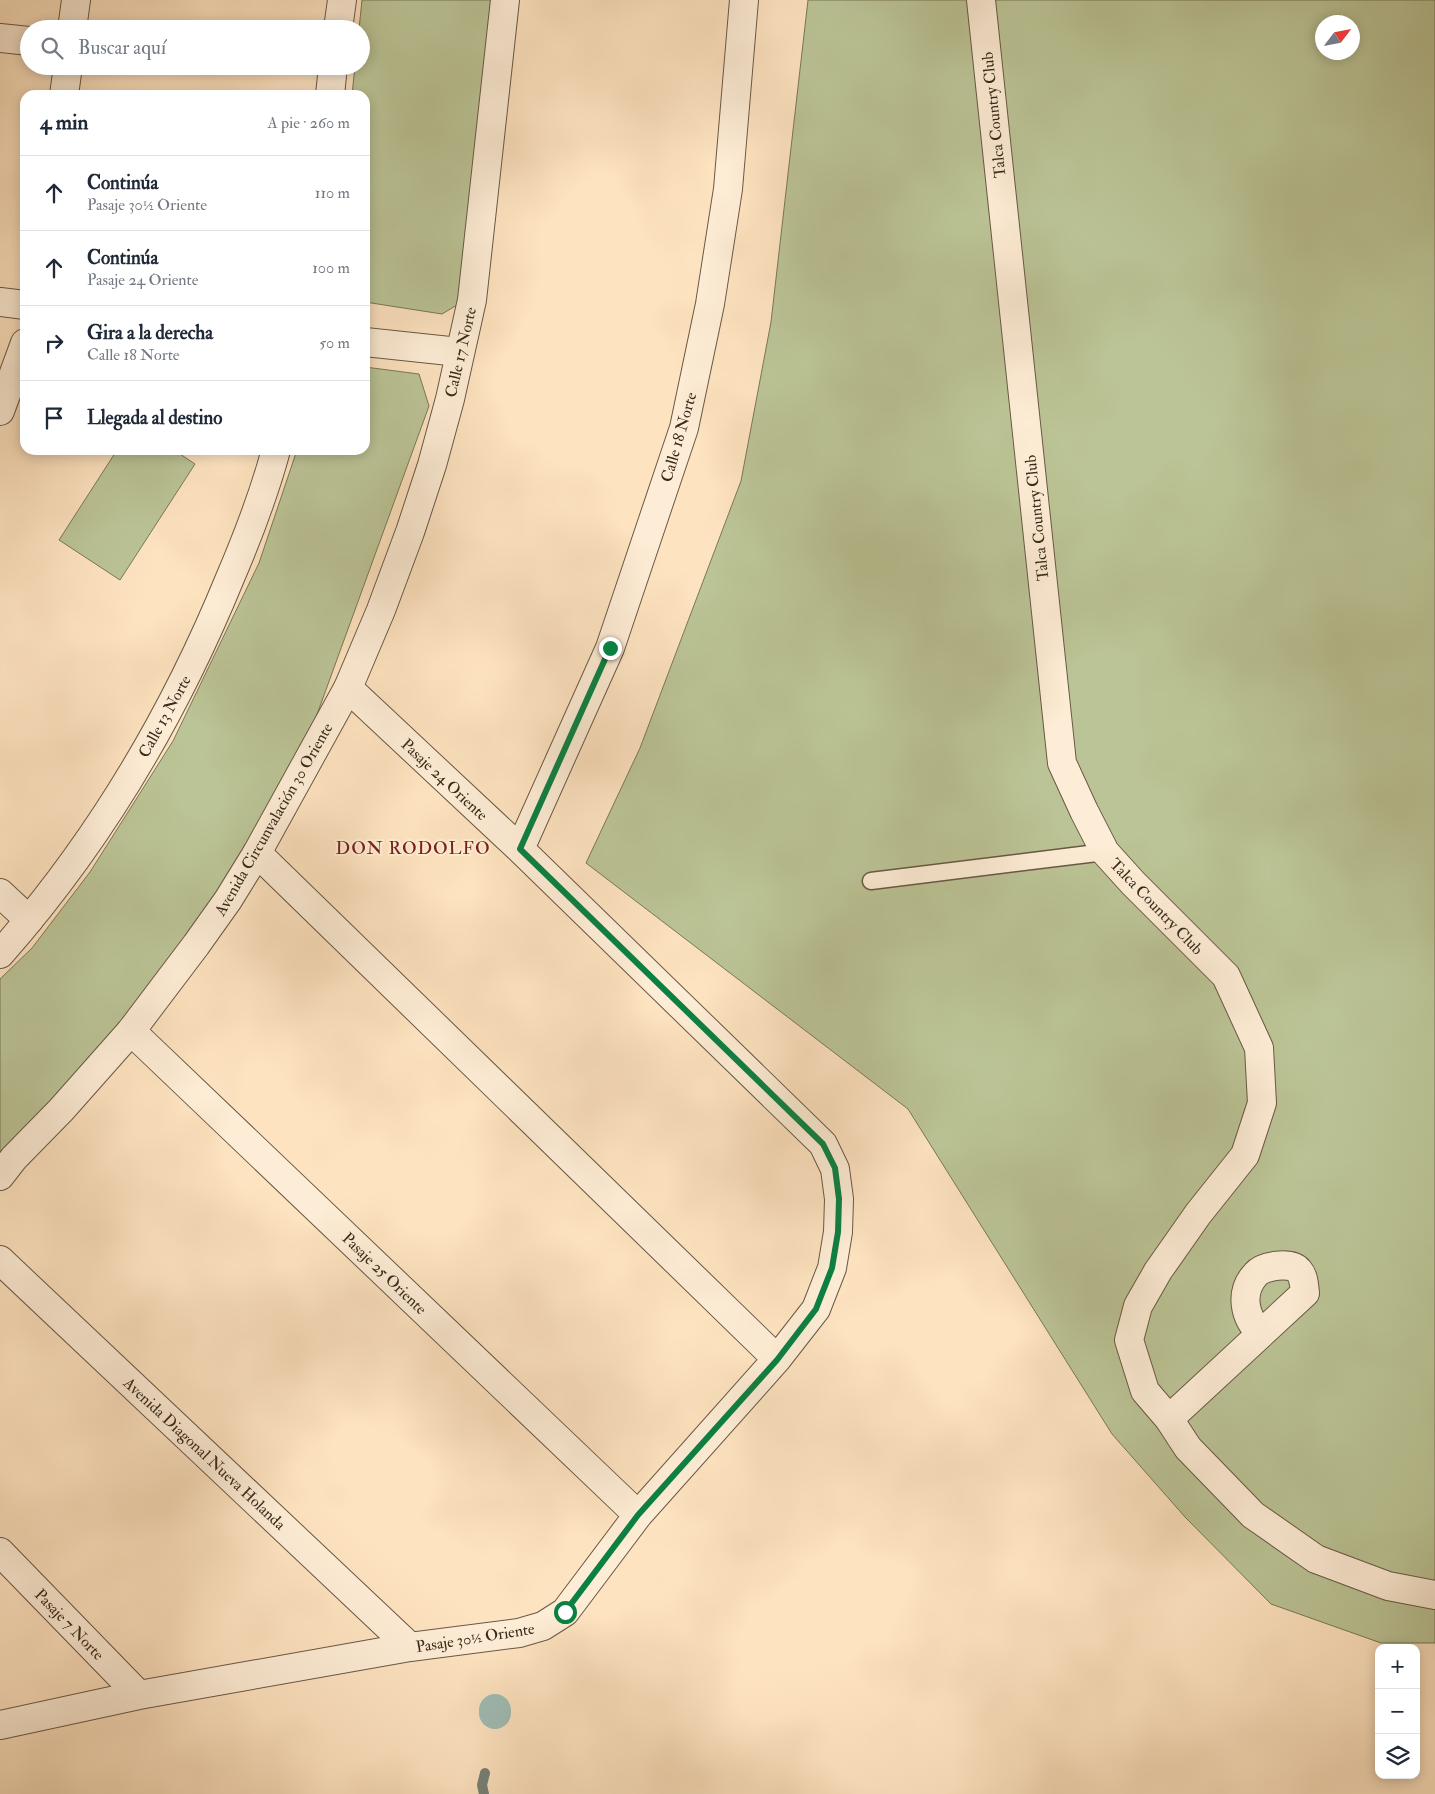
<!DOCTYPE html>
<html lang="es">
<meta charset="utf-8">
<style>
body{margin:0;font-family:"IM FELL Double Pica",serif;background:#f2f2f3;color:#1f2937}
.controls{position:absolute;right:15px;bottom:15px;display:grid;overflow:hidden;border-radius:10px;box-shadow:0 2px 12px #0003}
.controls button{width:45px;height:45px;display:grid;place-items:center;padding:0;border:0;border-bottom:1px solid #e0e1e3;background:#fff;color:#1f2937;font:25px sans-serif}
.compass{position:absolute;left:1315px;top:15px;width:45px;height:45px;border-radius:50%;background:#fff;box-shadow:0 2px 12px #0003;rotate:58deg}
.stop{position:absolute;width:15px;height:15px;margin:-11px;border:4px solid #0b8043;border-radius:50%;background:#fff}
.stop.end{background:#0b8043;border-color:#fff;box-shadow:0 1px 5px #0008}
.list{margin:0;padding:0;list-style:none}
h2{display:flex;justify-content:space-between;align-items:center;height:65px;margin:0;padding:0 20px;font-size:21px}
h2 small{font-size:16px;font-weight:400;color:#747a83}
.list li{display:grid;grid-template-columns:32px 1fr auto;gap:15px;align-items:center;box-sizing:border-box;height:75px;padding:0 20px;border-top:1px solid #e0e1e3}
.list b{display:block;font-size:19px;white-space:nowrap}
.list p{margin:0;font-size:16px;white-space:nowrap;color:#747a83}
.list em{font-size:16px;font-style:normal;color:#747a83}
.icon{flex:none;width:28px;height:28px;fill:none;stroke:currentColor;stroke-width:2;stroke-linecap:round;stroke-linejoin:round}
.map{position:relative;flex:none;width:1435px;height:1794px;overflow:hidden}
.search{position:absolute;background:#fff;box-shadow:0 2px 12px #0003;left:20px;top:20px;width:350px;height:55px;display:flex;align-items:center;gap:12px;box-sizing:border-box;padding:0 18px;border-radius:28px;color:#747a83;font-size:19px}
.panel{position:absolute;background:#fff;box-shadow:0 2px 12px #0003;left:20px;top:90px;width:350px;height:365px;border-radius:15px}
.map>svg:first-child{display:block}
</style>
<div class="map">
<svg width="1435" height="1794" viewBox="0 0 1435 1794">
<rect width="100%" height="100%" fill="#fee3c0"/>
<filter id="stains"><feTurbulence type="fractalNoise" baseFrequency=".004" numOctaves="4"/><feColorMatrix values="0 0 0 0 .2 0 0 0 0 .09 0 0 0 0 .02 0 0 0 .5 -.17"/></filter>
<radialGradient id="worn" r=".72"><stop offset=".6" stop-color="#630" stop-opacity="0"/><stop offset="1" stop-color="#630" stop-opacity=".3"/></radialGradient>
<path fill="#bbc496" stroke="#797758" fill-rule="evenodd" d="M362,0H491L462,302L442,314L365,302V95H352L355,66H361V29H359Z
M808,0H1435V1643H1381L1271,1604L1185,1517L1112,1434L908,1109L586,863L640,748L741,481L771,322ZM1322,22H1352V52H1322Z
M365,367L419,374L429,406L315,720L222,887L128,1014L0,1157V979L32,948L90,872L173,741L259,563L297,450H365Z
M117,450H174L195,464L120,580L59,540Z"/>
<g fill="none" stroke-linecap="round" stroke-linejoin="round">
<path stroke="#768278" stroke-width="10" d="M484,1794L482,1785L485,1773"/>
<path stroke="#a0bdb6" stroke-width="32" d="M495,1713V1710"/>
<defs>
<path id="service" d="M871,881L1105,852"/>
<path id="minor" d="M981,0L1062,763L1084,811L1105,852L1133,883L1226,976L1259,1048L1262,1103L1245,1155L1198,1214L1158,1271L1138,1306L1129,1340L1145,1391L1169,1419L1188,1448L1253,1515L1316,1559L1388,1586L1435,1595
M72,29L76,0
M0,38L29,41
M64,95L68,66
M0,302L25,305
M365,342L459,352
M0,411L25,343
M520,849L610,648L684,428L710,304L728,189L744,0
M257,853L777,1359
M0,893L29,920
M131,1031L638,1515
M0,1260L410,1647
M1169,1419L1305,1293C1304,1285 1304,1277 1299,1271C1291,1261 1263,1266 1256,1274C1239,1292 1244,1318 1261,1333
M0,1552L139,1695
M0,1725L139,1695L410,1647L519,1633L543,1626L565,1612L638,1515L777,1359L816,1309L832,1268L838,1232L839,1199L835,1169L823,1144L520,849L348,688"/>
<path id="tertiary" d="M338,29L342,0
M330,95L333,66
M0,954C98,843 174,715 230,578C248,536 264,494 276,450
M0,1176L14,1158L61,1110L131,1031L196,945L228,900L257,853L348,688L381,610L410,532L432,465L450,399L472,300L505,0"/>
</defs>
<use href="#service" stroke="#695844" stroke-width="19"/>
<use href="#minor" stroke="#695844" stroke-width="30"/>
<use href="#tertiary" stroke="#695844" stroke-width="30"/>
<use href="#service" stroke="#feedd6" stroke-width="16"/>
<use href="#minor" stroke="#feedd6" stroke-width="28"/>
<use href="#tertiary" stroke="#feedd6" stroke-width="28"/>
</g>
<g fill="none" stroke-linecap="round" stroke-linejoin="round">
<path stroke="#0b8043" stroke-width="6" d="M565,1612L638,1515L777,1360L816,1309L832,1268L838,1232L839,1199L835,1168L823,1144L520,849L610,648"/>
</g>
<g text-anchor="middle" stroke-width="4" stroke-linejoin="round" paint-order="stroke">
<g font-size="16" fill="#372a1b" stroke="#feedd6">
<text transform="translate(993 115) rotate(-96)" y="6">Talca Country Club</text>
<text transform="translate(460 352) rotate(-77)" y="6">Calle 17 Norte</text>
<text transform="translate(678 437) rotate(-74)" y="6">Calle 18 Norte</text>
<text transform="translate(1036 518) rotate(-96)" y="6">Talca Country Club</text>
<text transform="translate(164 716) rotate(-61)" y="6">Calle 13 Norte</text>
<text transform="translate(445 779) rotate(43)" y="6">Pasaje 24 Oriente</text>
<text transform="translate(273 819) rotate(-60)" y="6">Avenida Circunvalación 30 Oriente</text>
<text transform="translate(1157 906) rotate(46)" y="6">Talca Country Club</text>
<text transform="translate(385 1273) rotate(44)" y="6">Pasaje 25 Oriente</text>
<text transform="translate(205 1453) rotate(43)" y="6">Avenida Diagonal Nueva Holanda</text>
<text transform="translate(70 1624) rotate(46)" y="6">Pasaje 7 Norte</text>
<text transform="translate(475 1637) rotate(-9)" y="6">Pasaje 30½ Oriente</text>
</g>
<g font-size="18" letter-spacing="1" fill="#7a1f14" stroke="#feedd6">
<text x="413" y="854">DON RODOLFO</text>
</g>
</g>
<rect width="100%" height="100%" filter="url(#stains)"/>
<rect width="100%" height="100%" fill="url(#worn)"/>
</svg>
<div class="controls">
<button>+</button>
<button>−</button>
<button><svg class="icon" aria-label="layers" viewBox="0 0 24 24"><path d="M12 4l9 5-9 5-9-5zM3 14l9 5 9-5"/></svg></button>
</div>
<svg class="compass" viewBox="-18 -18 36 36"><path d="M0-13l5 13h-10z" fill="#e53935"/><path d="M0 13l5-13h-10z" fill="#747a83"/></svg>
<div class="stop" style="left:565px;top:1612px"></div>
<div class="stop end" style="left:610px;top:648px"></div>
<div class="search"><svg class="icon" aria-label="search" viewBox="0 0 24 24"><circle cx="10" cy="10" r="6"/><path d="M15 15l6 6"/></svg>Buscar aquí</div>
<section class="panel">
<h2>4 min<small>A pie · 260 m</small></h2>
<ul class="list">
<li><svg class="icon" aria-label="ahead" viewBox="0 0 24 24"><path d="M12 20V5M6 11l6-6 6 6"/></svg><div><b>Continúa</b><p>Pasaje 30½ Oriente</p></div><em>110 m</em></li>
<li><svg class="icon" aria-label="ahead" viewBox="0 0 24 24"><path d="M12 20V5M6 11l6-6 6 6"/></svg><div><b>Continúa</b><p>Pasaje 24 Oriente</p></div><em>100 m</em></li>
<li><svg class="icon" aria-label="right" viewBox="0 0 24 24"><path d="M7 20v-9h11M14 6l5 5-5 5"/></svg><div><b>Gira a la derecha</b><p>Calle 18 Norte</p></div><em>50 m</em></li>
<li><svg class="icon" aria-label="arrive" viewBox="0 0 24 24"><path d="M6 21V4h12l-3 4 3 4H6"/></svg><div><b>Llegada al destino</b></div></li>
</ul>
</section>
</div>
